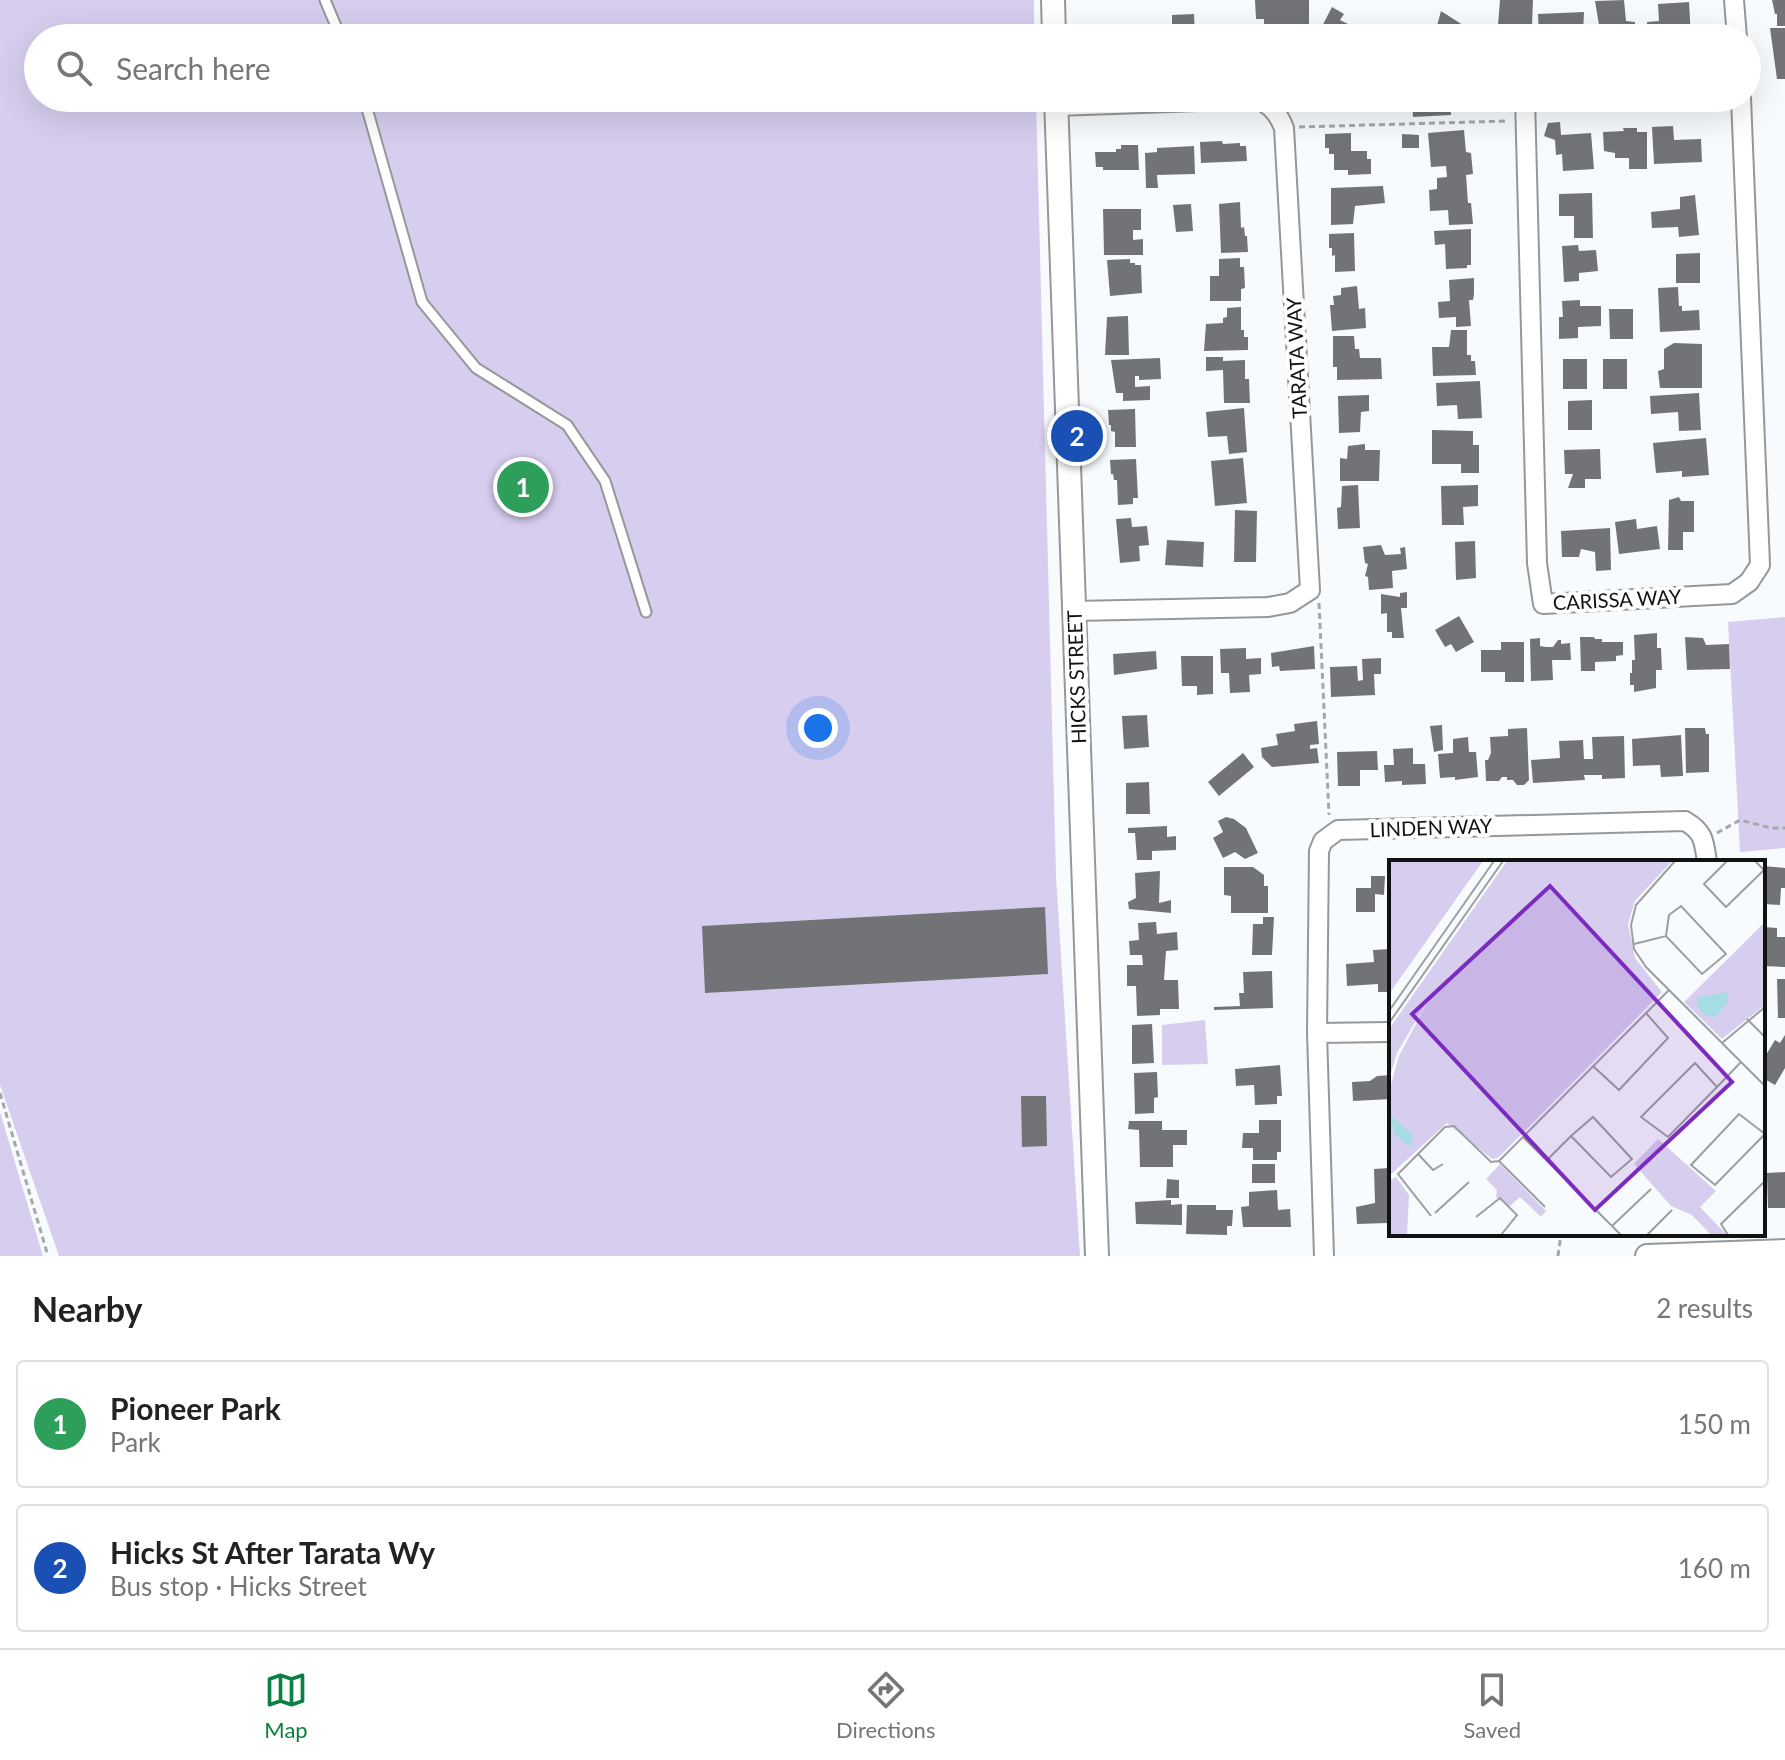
<!DOCTYPE html>
<meta charset="utf-8">
<style>
body{margin:0;font-family:Lato,sans-serif;background:#f2f2f2;color:#222}
.you{position:absolute;left:818px;top:728px;width:28px;height:28px;margin:-20px;border:6px solid #fff;border-radius:50%;background:#1a73e8;box-shadow:0 0 0 12px #1a73e833}
.badge{display:grid;place-items:center;width:52px;height:52px;border-radius:50%;background:#0b8043;color:#fff;font-size:26px;font-weight:700}
.pin{position:absolute;translate:-50% -50%;border:4px solid #fff;box-shadow:0 2px 8px #0006}
.list{margin:0;padding:0;list-style:none}
h2{display:flex;justify-content:space-between;align-items:center;height:104px;margin:0;padding:0 32px;font-size:34px}
h2 small{font-size:26px;font-weight:400;color:#767676}
.list li{display:grid;grid-template-columns:52px 1fr auto;gap:24px;align-items:center;box-sizing:border-box;height:128px;margin:0 16px 16px;padding:0 16px;border:2px solid #e0e0e0;border-radius:8px}
.list b{display:block;font-size:30px;white-space:nowrap}
.list p{margin:0;font-size:26px;white-space:nowrap;color:#767676}
.list em{font-size:26px;font-style:normal;color:#767676}
.icon{flex:none;width:44px;height:44px;fill:none;stroke:currentColor;stroke-width:2;stroke-linecap:round;stroke-linejoin:round}
.map{position:relative;flex:none;width:1785px;height:1256px;overflow:hidden}
.search{position:absolute;background:#fff;box-shadow:0 8px 32px #0002;left:24px;right:24px;top:24px;height:88px;display:flex;align-items:center;gap:20px;box-sizing:border-box;padding:0 28px;border-radius:44px;color:#767676;font-size:30px}
.sheet{height:392px;background:#fff}
nav{display:flex;justify-content:space-around;align-items:center;box-sizing:border-box;height:112px;border-top:2px solid #e0e0e0;background:#fff;font-size:22px;color:#767676}
nav a{display:grid;justify-items:center;gap:4px}
nav .on{color:#0b8043}
.map>svg:first-child{display:block}
</style>
<div class="map">
<svg width="1785" height="1256" viewBox="0 0 1785 1256">
<rect width="100%" height="100%" fill="#f8fbfd"/>
<path fill="#d7ceef" d="M0,0H1034V38H38V98H1036L1056,876L1080,1256H59L0,1085Z
M1785,617V848L1740,852L1728,622Z
M1205,1020L1208,1064L1162,1065V1025Z
M0,1112L43,1256H0Z"/>
<path fill="#727376" d="M1255,0H1309V35H1286V29H1277V38H1264V19H1256Z
M1500,0H1533L1532,25H1498Z
M1624,0L1626,21L1635,22V33L1615,38H1596L1599,25L1595,1Z
M1772,0H1785V26H1777V14H1775Z
M1689,2L1691,38H1648L1647,22L1659,21L1658,4Z
M1332,7L1344,14L1340,20L1362,31L1358,38H1316Z
M1441,11L1466,27L1458,38H1425L1428,33L1434,37Z
M1584,12L1583,33L1539,38L1538,14Z
M1194,14L1195,38H1156L1157,34L1172,33V15Z
M1770,28H1785V79H1777Z
M1127,29V38H1107V30Z
M1229,30V35L1251,34V38H1204L1203,31Z
M1345,98H1384V110H1375V103L1346,105Z
M1412,98H1447L1450,100L1451,115L1413,117Z
M1560,122L1561,135L1591,133L1594,169L1563,171L1562,154L1556,155L1555,140L1544,136L1548,123Z
M1673,126L1674,140L1701,139L1702,162L1654,164L1652,127Z
M1623,128H1637V132H1647V169H1629V158H1615V153L1604,151L1603,132L1624,131Z
M1464,130L1466,152L1471,153L1473,174L1466,175L1468,203H1471L1473,224L1449,225L1448,210L1430,211L1429,190L1437,189V178L1447,177L1446,166L1431,167L1428,133Z
M1351,133V151H1367V159H1371V174L1348,175V170H1334V154H1329V148H1325V134Z
M1402,134L1419,135V148H1402Z
M1222,141L1223,144L1240,143V146H1246L1247,161L1201,163L1200,142Z
M1121,145H1138L1139,170H1103V167H1096L1095,152H1116V149H1121Z
M1194,146L1195,174L1157,175L1158,188H1146L1145,153L1157,152V148Z
M1383,186L1385,203L1355,206L1353,224L1331,225V188Z
M1592,193L1593,238H1574V216H1559V194Z
M1695,195L1699,235L1679,237L1678,227L1652,228L1651,212L1680,209V197Z
M1240,202L1241,228L1244,227L1245,236H1247L1248,252L1221,253L1219,204Z
M1191,204L1193,231L1176,232L1173,205Z
M1103,209H1141V230H1133V240L1143,239V255H1104Z
M1471,229V265H1467V268L1446,269L1445,244L1435,245L1434,231Z
M1354,233L1355,271L1335,272V255L1332,256V248H1329V234Z
M1578,245L1579,251L1596,250L1598,271L1579,273V281L1564,282L1562,246Z
M1700,253V283H1676V254Z
M1240,258V267H1244L1245,288L1241,289V301H1210V276H1219V259Z
M1130,259V263H1135V265H1141L1142,293L1110,296L1107,260Z
M1474,278V294L1473,300H1469L1471,326L1456,327V317L1439,318L1438,302L1450,301L1449,280Z
M1357,286L1359,309L1365,308L1366,328L1332,331L1330,305H1334L1333,296L1341,295V288Z
M1678,287L1679,306H1682V311L1699,310L1700,330L1660,332L1658,288Z
M1580,300V306H1601V326L1578,327V338L1559,339V317H1563L1562,301Z
M1241,307V330H1244V337H1248V350L1204,351L1206,324L1223,323V318L1227,317V308Z
M1609,309H1633V339H1610Z
M1128,316L1129,355H1105L1107,317Z
M1451,330H1467V355H1471V361H1475L1476,375L1433,376L1432,347H1449Z
M1333,336H1354L1355,349H1359L1360,358H1381L1382,379L1337,380V367H1333Z
M1674,343L1702,344V388H1660L1658,371L1664,369V349Z
M1206,357H1223V361L1245,360V379H1249L1250,403H1224L1223,370L1206,371Z
M1160,358L1161,379L1139,380V376H1135V387L1150,386V400L1123,401V393H1116L1111,360Z
M1563,359H1587V389H1563Z
M1603,359H1627V389H1603Z
M1480,381L1482,418L1458,419L1457,405L1437,406L1436,383Z
M1699,393L1701,430L1679,431L1678,412L1651,414L1650,396Z
M1369,395V411L1361,412L1360,432L1339,433L1338,396Z
M1592,400V430H1568V401Z
M1244,408L1247,452L1229,454L1227,436L1208,437L1206,412Z
M1135,409L1136,447H1115V432L1111,431V425H1109L1108,410Z
M1432,430L1473,431V445H1479V473H1461V464H1432Z
M1706,438L1709,475L1682,477V471L1656,473L1653,443Z
M1365,444V450H1380L1379,481H1340V458L1347,459L1348,446Z
M1600,449L1601,479H1585V488H1568L1573,474H1565L1564,450Z
M1243,458L1247,503L1215,506L1211,461Z
M1136,459L1138,498H1133V504L1118,505L1117,480H1114L1113,474H1111L1110,460Z
M1358,485L1360,528L1338,529L1337,508L1341,507L1342,486Z
M1478,485V506L1463,507L1464,525H1442L1441,486Z
M1679,497L1681,501H1694V532H1683V550H1668L1669,500Z
M1235,510L1257,511L1256,562H1234Z
M1131,518L1132,527L1147,526L1149,545L1139,546L1140,561L1120,563L1116,519Z
M1636,519L1637,529L1657,526L1660,549L1619,554L1615,522Z
M1610,528L1611,570L1596,571L1595,552L1581,549L1579,557H1562L1561,531Z
M1167,540L1204,542L1203,567L1165,565Z
M1475,541L1476,578L1456,580L1455,542Z
M1381,545L1385,555L1401,554L1400,548L1405,547L1407,569L1392,571L1393,588L1369,590L1368,577L1365,576L1368,564L1365,563L1363,547Z
M1407,592V608H1401L1404,638H1392V632H1387V613L1381,614V594L1400,597V593Z
M1459,616L1474,642L1456,652L1451,644L1445,647L1435,630Z
M1657,633V648H1661L1662,670H1656V688L1634,692V685H1630V673H1632V660H1635L1634,635Z
M1580,637H1594L1595,639H1602V642H1623V655L1616,656V661L1595,662V671H1581Z
M1685,637L1703,638L1706,645L1729,644L1730,669L1687,670Z
M1540,638V646L1546,647H1553L1558,640H1561V644L1570,643L1571,660H1552L1553,680L1531,681L1530,639Z
M1501,642H1524V682H1505V672H1481V650H1501Z
M1314,646L1315,669L1280,671L1279,666L1272,667L1271,653Z
M1246,648V659L1261,658V674L1249,675L1250,692L1230,693L1229,673H1221L1220,649Z
M1156,651L1157,669L1114,675L1113,654Z
M1181,656H1213V694L1197,695V686H1182Z
M1381,658V674H1374L1375,695L1331,697L1330,667L1357,666L1358,681L1363,680L1362,659Z
M1147,715L1149,747L1124,749L1122,716Z
M1317,721L1319,744L1310,745V749L1317,748L1319,763L1272,767L1262,757L1261,748L1278,745L1276,734L1295,731L1294,724Z
M1442,725L1443,750L1434,752L1430,726Z
M1527,728L1529,780L1524,785H1517L1513,780H1507V777H1502L1499,781H1486L1485,760H1488L1491,753L1490,737L1508,736V729Z
M1685,728H1705L1706,734H1709V772L1686,773Z
M1681,735L1683,776L1661,777L1660,765L1633,766L1632,739Z
M1624,736L1625,778L1602,779V775H1584L1585,780L1533,783L1531,760L1560,758L1559,741L1583,740L1584,759H1593L1592,737Z
M1468,737L1469,752H1476L1478,777L1455,780V777L1440,778L1438,754L1453,753V739Z
M1413,748V764H1425L1426,784L1402,785V781L1385,782L1384,765H1394L1393,749Z
M1377,751L1378,770H1360V786H1338L1337,752Z
M1243,753L1254,767L1219,796L1208,782Z
M1149,782L1150,814H1126V783Z
M1226,817L1234,819L1246,828L1258,853L1245,859L1235,852L1223,858L1213,838L1223,832L1218,821Z
M1167,826V837L1176,836V850L1152,851V860H1137L1135,833H1128V828Z
M1763,866L1785,868V888H1781L1780,905L1763,904Z
M1224,867H1253L1264,875V886H1268V913H1231V896L1224,895Z
M1160,871L1159,903L1171,900V913L1129,909L1128,902L1136,898L1135,873Z
M1371,876H1385L1384,895L1375,894V912H1356V888H1371Z
M1045,907L1048,974L705,993L702,926Z
M1263,917H1274L1272,955H1252L1253,924H1263Z
M1156,922L1157,934L1177,932L1178,950L1166,951L1164,980H1178L1179,1009H1160V1015L1137,1016L1136,986H1127V965H1143L1142,955H1130L1129,941L1139,940L1138,923Z
M1764,927L1777,928V937H1785V967L1764,966Z
M1390,949L1391,992H1378V984L1347,986L1346,964L1374,962L1373,950Z
M1272,971L1273,1008L1214,1010V1007L1240,1006L1239,993H1244L1243,972Z
M1777,979H1785V1018H1778Z
M1152,1024L1154,1063L1132,1064V1025Z
M1785,1035V1068L1775,1085L1763,1078V1068L1767,1062L1763,1060L1775,1040L1780,1043Z
M1280,1065L1282,1096H1277V1104L1255,1105L1254,1085L1236,1086L1235,1069Z
M1157,1072L1158,1097L1154,1098V1113L1135,1114L1134,1073Z
M1391,1075V1099L1353,1101L1352,1082L1370,1081L1377,1076Z
M1021,1096H1046L1047,1146L1022,1147Z
M1259,1120H1281V1152H1277V1160H1253V1148H1242L1243,1133H1259Z
M1129,1121H1162V1130H1187V1145H1173V1167H1140L1139,1130L1128,1129Z
M1252,1164H1275V1183H1252Z
M1389,1168L1391,1217H1388V1223L1357,1224L1356,1207L1375,1203L1374,1169Z
M1785,1172V1208H1768L1767,1173Z
M1167,1179L1179,1180V1198H1166Z
M1277,1190L1278,1210L1290,1209L1291,1227H1243L1241,1207L1249,1206V1192Z
M1171,1200V1205L1182,1204V1225L1136,1224L1135,1202Z
M1187,1205H1216V1210H1233L1232,1226H1227V1235L1186,1234Z"/>
<g fill="none" stroke-linecap="round" stroke-linejoin="round">
<defs>
<path id="service" d="M325,0L341,38
M364,98L422,302L476,368L567,425L605,481L646,612"/>
<path id="minor" d="M1734,0L1737,38
M1568,98H1525L1537,563L1543,604L1732,594L1749,582L1760,565L1741,98
M1056,106L1257,99C1271,105 1278,113 1284,128L1310,590L1290,603L1268,607L1075,611
M1317,1033L1391,1032
M1324,1256L1317,1033L1319,851L1323,841L1338,830L1685,821C1704,832 1704,841 1707,862"/>
<path id="tertiary" d="M1053,0L1054,38
M1056,98L1097,1256
M1647,1256L1785,1251"/>
</defs>
<use href="#service" stroke="#959799" stroke-width="13"/>
<use href="#minor" stroke="#959799" stroke-width="22"/>
<use href="#tertiary" stroke="#959799" stroke-width="26"/>
<path stroke="#a5a8a9" stroke-width="3" stroke-dasharray="6 4" stroke-linecap="butt" d="M1299,127L1508,121
M1319,603L1329,815
M1717,833L1740,820L1771,828H1785
M0,1093L48,1256
M1558,1256L1561,1234"/>
<use href="#service" stroke="#fff" stroke-width="9"/>
<use href="#minor" stroke="#fff" stroke-width="18"/>
<use href="#tertiary" stroke="#fff" stroke-width="22"/>
</g>
<g text-anchor="middle" stroke-width="8" stroke-linejoin="round" paint-order="stroke">
<g font-size="20" fill="#111212" stroke="#fff">
<text transform="translate(1297 358) rotate(-93)" y="7">TARATA WAY</text>
<text transform="translate(1617 600) rotate(-3)" y="7">CARISSA WAY</text>
<text transform="translate(1077 677) rotate(-92)" y="7">HICKS STREET</text>
<text transform="translate(1431 828) rotate(-2)" y="7">LINDEN WAY</text>
</g>
</g>
<g transform="translate(1389 860)">
<rect width="376" height="376" fill="#f8fbfd"/>
<path d="M0,1H94L0,134ZM118,1H283L246,41L239,64L246,98L273,132L109,298L103,299L58,263L0,316V231L10,196L41,137L8,193L0,219V169ZM376,62V145L333,179L295,142ZM269,279L327,331L311,347L338,375H322L303,355L282,346L245,304ZM111,304L157,351L152,357L131,337L120,347L107,337L108,330L97,319ZM7,317L20,335L18,375H0V321Z" fill="#d7ceef"/>
<path d="M339,132V141L327,157L316,155L308,145V137ZM0,254L24,275L22,287L6,275Z" fill="#a6dde5"/>
<path fill="none" stroke="#9c9e9f" stroke-width="2" d="M286,1L247,45L242,65L245,89L257,107L376,226M338,1L315,24L337,47L375,10L366,1M245,84L277,76L313,114L337,94L292,46L280,55L277,76M0,151L105,1M358,159L376,177M0,163L114,1M333,183L376,147M204,206L230,230L279,178L257,153M328,227L306,203L252,257L279,277L328,227L352,202M376,274L350,254L302,305L326,325L376,274M134,277L232,375M29,294L44,310L54,304M110,301L280,130M110,301L156,347M157,301L182,276L204,257L243,299L222,317L182,276M46,353L80,322M42,356L9,314L56,267L65,266L102,302L110,301M87,357L111,338L128,355L112,375M223,366L262,329M258,375L283,350M339,375L332,364L376,321"/>
<path fill="#7b2cbf" fill-opacity="0.15" stroke="#7b2cbf" stroke-width="4" d="M161,26L343,222L206,350L23,154Z"/>
<rect width="376" height="376" fill="none" stroke="#111212" stroke-width="4"/>
</g>
</svg>
<div class="you"></div>
<div class="pin badge" style="left:523px;top:487px;background:#2e9e5b">1</div>
<div class="pin badge" style="left:1077px;top:436px;background:#1a4fb4">2</div>
<div class="search"><svg class="icon" aria-label="search" viewBox="0 0 24 24"><circle cx="10" cy="10" r="6"/><path d="M15 15l6 6"/></svg>Search here</div>
</div>
<section class="sheet">
<h2>Nearby<small>2 results</small></h2>
<ul class="list">
<li><span class="badge" style="background:#2e9e5b">1</span><div><b>Pioneer Park</b><p>Park</p></div><em>150 m</em></li>
<li><span class="badge" style="background:#1a4fb4">2</span><div><b>Hicks St After Tarata Wy</b><p>Bus stop · Hicks Street</p></div><em>160 m</em></li>
</ul>
</section>
<nav>
<a class="on"><svg class="icon" aria-label="map" viewBox="0 0 24 24"><path d="M3 6l6-2 6 2 6-2v14l-6 2-6-2-6 2zM9 4v14M15 6v14"/></svg>Map</a>
<a><svg class="icon" aria-label="directions" viewBox="0 0 24 24"><path d="M12 3l9 9-9 9-9-9zM9 14v-3h6M13 9l2 2-2 2"/></svg>Directions</a>
<a><svg class="icon" aria-label="saved" viewBox="0 0 24 24"><path d="M7 4h10v16l-5-4-5 4z"/></svg>Saved</a>
</nav>
